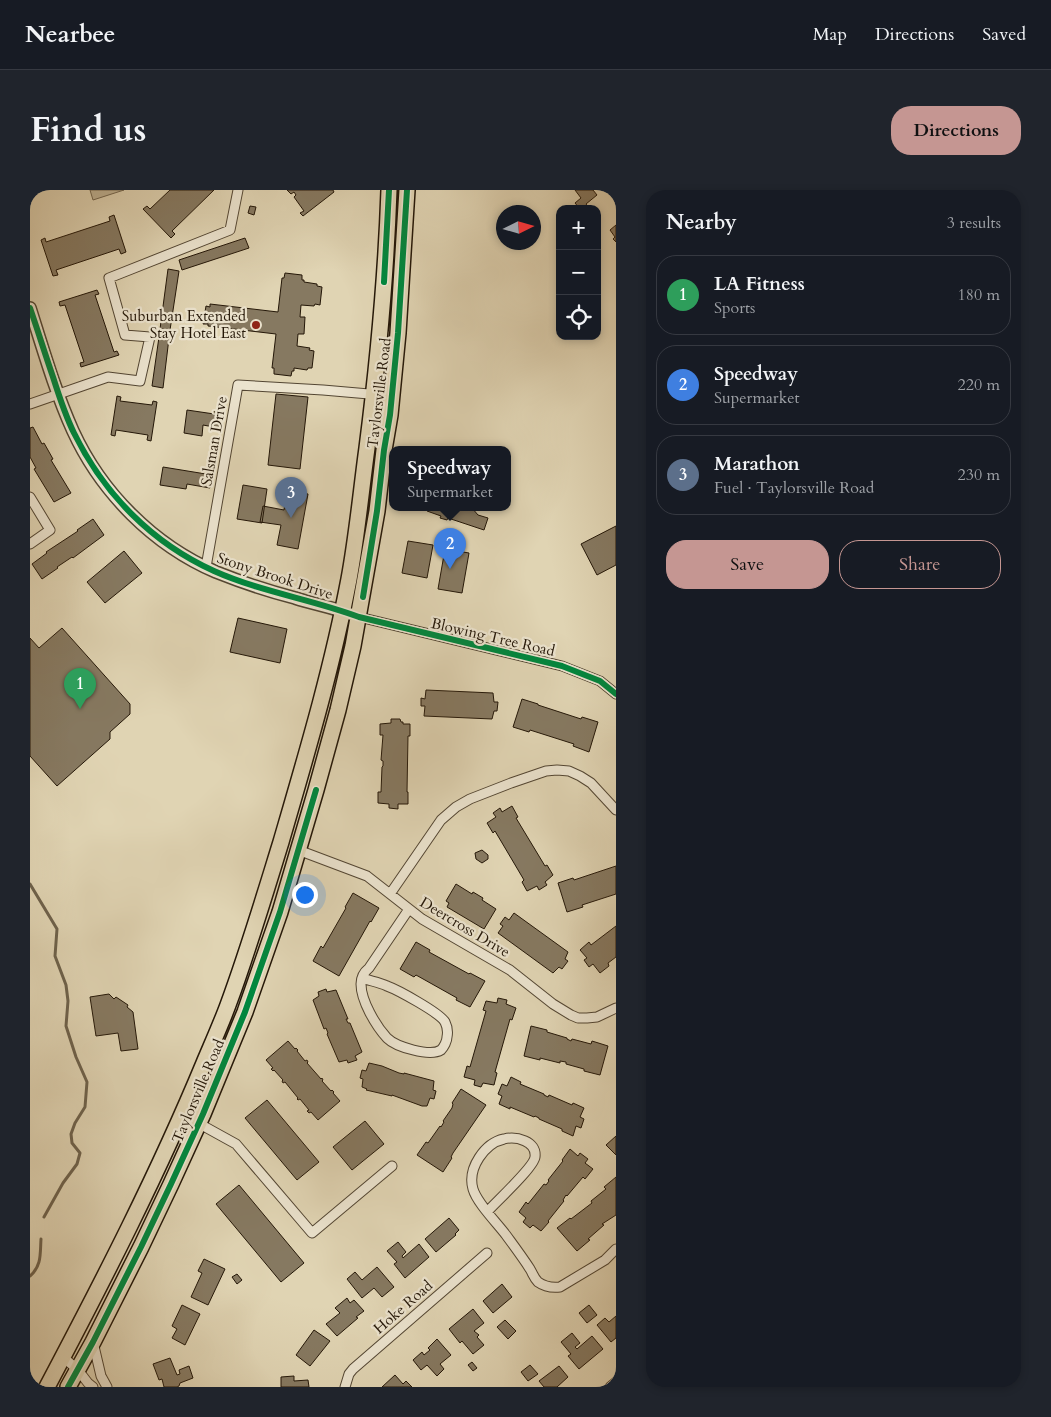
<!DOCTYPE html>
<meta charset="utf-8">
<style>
body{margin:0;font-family:Cardo,serif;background:#20242c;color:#f1f3f6}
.controls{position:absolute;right:15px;top:15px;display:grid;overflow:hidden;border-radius:10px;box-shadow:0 2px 8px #0003}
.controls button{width:45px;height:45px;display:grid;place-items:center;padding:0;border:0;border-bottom:1px solid #363941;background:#171b24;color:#f1f3f6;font:25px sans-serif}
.compass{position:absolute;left:466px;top:15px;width:45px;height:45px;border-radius:50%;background:#171b24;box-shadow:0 2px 8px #0003;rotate:85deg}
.you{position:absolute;left:274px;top:704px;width:18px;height:18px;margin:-12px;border:4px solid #fff;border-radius:50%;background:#1a73e8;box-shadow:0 0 0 8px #1a73e833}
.badge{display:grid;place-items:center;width:32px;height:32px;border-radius:50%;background:#c59692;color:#fff;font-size:16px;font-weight:700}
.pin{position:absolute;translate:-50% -41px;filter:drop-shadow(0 1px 2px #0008)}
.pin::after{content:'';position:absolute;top:26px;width:18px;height:15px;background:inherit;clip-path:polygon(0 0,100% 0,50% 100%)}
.popup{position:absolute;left:359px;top:256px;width:122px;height:65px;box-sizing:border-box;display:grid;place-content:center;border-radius:10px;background:#171b24;filter:drop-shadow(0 1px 4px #0005);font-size:16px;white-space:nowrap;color:#9ea1a6}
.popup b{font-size:19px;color:#f1f3f6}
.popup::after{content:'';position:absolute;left:50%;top:100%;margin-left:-10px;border:10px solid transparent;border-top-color:#171b24}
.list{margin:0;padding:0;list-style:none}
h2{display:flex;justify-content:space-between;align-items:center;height:65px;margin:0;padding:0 20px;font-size:21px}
h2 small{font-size:16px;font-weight:400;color:#9ea1a6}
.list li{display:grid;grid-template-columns:32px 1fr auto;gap:15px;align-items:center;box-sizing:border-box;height:80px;margin:0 10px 10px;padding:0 10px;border:1px solid #363941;border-radius:20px}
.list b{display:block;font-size:19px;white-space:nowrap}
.list p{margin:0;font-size:16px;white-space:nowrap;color:#9ea1a6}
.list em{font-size:16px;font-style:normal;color:#9ea1a6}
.actions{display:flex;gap:10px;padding:15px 20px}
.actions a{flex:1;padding:11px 0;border:1px solid #c59692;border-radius:20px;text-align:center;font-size:18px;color:#c59692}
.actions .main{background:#c59692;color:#111}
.icon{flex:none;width:28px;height:28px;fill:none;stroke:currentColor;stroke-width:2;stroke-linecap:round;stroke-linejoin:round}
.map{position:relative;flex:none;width:586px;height:1197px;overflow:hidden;border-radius:20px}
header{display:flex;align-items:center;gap:30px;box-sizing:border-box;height:70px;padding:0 25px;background:#171b24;border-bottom:1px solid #363941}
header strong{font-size:24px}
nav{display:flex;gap:28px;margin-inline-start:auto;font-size:18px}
.intro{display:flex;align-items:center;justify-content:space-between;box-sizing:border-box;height:120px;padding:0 30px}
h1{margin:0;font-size:35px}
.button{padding:12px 22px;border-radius:20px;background:#c59692;color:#111;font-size:18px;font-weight:700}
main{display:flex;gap:30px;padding:0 30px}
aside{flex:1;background:#171b24;border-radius:20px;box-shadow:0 2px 8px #0003}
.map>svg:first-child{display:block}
</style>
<header>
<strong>Nearbee</strong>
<nav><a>Map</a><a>Directions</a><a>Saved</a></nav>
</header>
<div class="intro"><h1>Find us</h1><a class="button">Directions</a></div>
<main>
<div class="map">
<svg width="586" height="1197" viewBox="0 0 586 1197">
<rect width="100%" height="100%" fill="#e0d4b3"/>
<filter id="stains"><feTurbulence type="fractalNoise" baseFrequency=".004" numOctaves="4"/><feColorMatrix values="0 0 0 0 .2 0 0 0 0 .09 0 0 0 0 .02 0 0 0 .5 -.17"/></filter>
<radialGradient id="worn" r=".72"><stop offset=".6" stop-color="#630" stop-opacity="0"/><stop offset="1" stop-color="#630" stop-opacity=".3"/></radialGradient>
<path fill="#c0b496" stroke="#72664f" d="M60,0H94L63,10Z"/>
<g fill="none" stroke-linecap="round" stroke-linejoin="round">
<path stroke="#6e624c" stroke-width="3" d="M0,694L27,739L25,766L36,795L38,811L36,836L46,867L57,892L55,917L45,933L41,944L42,953L50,963L47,974L33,993L14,1027
M0,1086C12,1076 10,1063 11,1049"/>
</g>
<path fill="#867961" stroke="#241708" d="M140,0H184L142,41L145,44L141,48L113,19L117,16L120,19Z
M257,0H303L304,2L273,26L270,23L274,21L264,7L266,5L264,2L261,4Z
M545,0H563L567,5L556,14L560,19H550L545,13L551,8Z
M220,16L226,17L224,25L218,23Z
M84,25L96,62L91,64L89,59L26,80L28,85L23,86L11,50L15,48L16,52L80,31L79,27Z
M586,35V52L583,49L585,47L580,40Z
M215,48L219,58L152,80L149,70Z
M138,79L149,81L140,140L130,139Z
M255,83L272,85V90H274V92L287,94V96L292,97L290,115L285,114L284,116L271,115L270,127H275L274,144H268L267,156L280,158L279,160L284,161L282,178H278L277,180L264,178V181H262L261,186L244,184V178H242L246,144L178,136V134H173L176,116L180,117V114L248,122L252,88H254Z
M67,100L69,104L65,105L84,162L87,161L89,165L51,177L50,173L54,172L35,115L30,116L29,112Z
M129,147L139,148L133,198L122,196Z
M246,204L278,207L270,279L238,275Z
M87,206L91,207L90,211L122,215L123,211L127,212L121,251L117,250L118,245L86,240L85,246L81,245Z
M157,220L191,225L189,238L173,235L172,246L154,243Z
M3,237L12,254L14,253L23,269L21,270L41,303L24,312L4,279L6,278L0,267V238Z
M133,277L182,285L180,298L157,294L156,299L130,295Z
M213,295L237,299L232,333L207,329Z
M257,300L278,304L268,359L247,355L251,335L230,332L233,316L254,320Z
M396,318H442L448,325L458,328L454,340L418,328L417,330L410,328L411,326L397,321L399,318Z
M63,329L74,345L43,368L42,367L27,377L28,378L12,389L2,374L17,363L16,362L48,341L47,340Z
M586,336V375L567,385L551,354Z
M378,351L403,355L397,388L372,383Z
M422,353L431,355L430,361L421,359Z
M415,359L439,363L432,403L408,399Z
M94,361L112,383L75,413L57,392Z
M208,428L257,439L250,473L200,462Z
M32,438L100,514V524L80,542V549L27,596L0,566V448L9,458Z
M396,500L463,503L464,512H468L467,521H464L462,529L394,526L395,516H391V508L395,509Z
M492,509L508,514V515L551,529L552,527L568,532L559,562L543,556L544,554L500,540L499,542L483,537Z
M361,529H370L371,532H373V534H380V546H378L377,602H378V614H368V619L359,618V614L348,613V602H351L352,577L353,576V571L351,570L353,545H350V534L361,533Z
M482,616L488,627L486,628L515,676L517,675L523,685L515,692L517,695L509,700L507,696L497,701L492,692L494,690L465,641L463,643L457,633L466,627L463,623L470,618L472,622Z
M452,660L458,665V669L452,673L446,669L445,663Z
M586,676V704L552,715L553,717L537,722L528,693L543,688L544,690Z
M426,694L442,704L443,702L453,708L452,710L466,719L454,739L417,717L419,713L416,711Z
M323,703L349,718L341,732L340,731L309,786L283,771L291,756L293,758L316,718L315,717Z
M484,723L538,762L535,769L538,771L532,779L529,777L523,783L468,743L473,736L470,734L475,727L479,730Z
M586,736V767L578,773L579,776L570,783L563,774L559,777L554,770L557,768L550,760L559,752L561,755Z
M386,752L400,760L399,762L439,784L440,783L455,791L440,817L426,810L427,808L386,785L384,787L370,779Z
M296,799L297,802L306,800L318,829H316L318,833H320L332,862L325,866L327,870L318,873L317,870L309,872L297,844L298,843L296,838L294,839L283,810L289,806L288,802Z
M79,804L84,809L86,807L98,815L97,817L103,822L108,859L91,861L88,843L66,846L60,807Z
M468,808L477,810L476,814L486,818L482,830L480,829L465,882L467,883L464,895L453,893L451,897L444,895L445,890L434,887L437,876L440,877L456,821L453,820L456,811L467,813Z
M501,836L517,840V842L537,848V849L541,851L542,849L561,854L562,851L578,856L570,885L554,881V879L536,874V872L530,871V873L510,868V870L494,866Z
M258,851L265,859L266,858L268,860L267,861L275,871L277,870L278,872L277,873L291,889L292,888L293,890L292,891L301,901L302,900L304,902L303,903L310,911L288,930L281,922L279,923L277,921L279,920L270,909L268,910L267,909L268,908L255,892L253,893L252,891L253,890L244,880L243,881L241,879L243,878L236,870Z
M339,873L352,876L369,883L374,884V883L404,891L403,900L406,901L404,909L400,908L397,916H392L362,905V906L336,900L337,899L332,897L333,889L330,888L332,880L336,881Z
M481,887L491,892L490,894L514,904V905L518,907L519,905L542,915L543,913L554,918L550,927L554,929L551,938L546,936L543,946L532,941V939L509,929V928L505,926L504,927L480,917V919L469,914L472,906L468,904L472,894L477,896Z
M431,899L456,915L423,963L421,967L422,968L413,982L387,965L396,952L398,953L410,936L411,937L414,932L413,931L422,918L423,914L422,913Z
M237,910L289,972L267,990L215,928Z
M335,931L354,954L322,980L303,957Z
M586,946V965L576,955Z
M540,959L548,966L550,963L558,969L555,973L563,979L555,989L553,987L537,1006L536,1005L533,1010L534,1011L518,1031L519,1032L511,1041L503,1035L500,1038L493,1032L496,1028L489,1022L496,1012L498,1014L514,994L516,995L519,991L518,990L533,971L532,970Z
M586,987V1025L572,1034L574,1035L558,1049L560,1050L547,1061L527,1038L540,1028L541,1029L562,1013L561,1011L576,999L574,997Z
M209,995L274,1073L251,1092L186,1014Z
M419,1028L429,1040L425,1044L426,1045L406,1062L395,1049Z
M368,1052L376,1062L372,1066L373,1068L389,1054L399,1067L375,1088L364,1074L367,1072L357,1061Z
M174,1069L195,1079L178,1115L161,1107L172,1083L168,1081Z
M347,1077L364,1097L352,1107L344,1098L332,1108L317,1089L325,1082L332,1090Z
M207,1084L212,1090L207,1094L202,1087Z
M472,1094L482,1107L463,1123L453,1111Z
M317,1108L320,1113L324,1110L334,1121L326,1127L328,1128L307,1146L296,1134L310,1123L305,1118Z
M152,1115L170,1124L155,1155L142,1148L147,1139L142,1136Z
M559,1115L567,1125L557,1133L549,1123Z
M443,1119L454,1133L444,1141L449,1145L447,1147L454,1155L443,1164L432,1151L430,1153L419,1139Z
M586,1126V1148L581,1152L567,1135L575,1128L579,1132Z
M475,1130L486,1141L478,1149L467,1137Z
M284,1140L300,1151L280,1176L266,1165Z
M542,1143L550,1153L545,1157L547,1159L562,1146L573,1159L549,1179L538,1166L541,1164L531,1152Z
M407,1149L421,1165L410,1174L414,1179L407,1186L397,1175L391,1180L383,1170L392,1162L394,1165L400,1160L398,1158Z
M140,1168L147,1185L150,1184L149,1180L159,1176L163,1188L150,1193L149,1196L147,1197H134L132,1189L129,1190L123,1174Z
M442,1172L447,1178L443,1181L438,1175Z
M500,1175L508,1184L498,1191L491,1182Z
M529,1176L538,1187L527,1197H514L509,1191Z
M365,1185L373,1194L376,1191L382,1197H352Z
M264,1186V1191L278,1190L279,1197H251V1187Z"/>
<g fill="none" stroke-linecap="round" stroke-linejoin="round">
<defs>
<path id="minor" d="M0,214L78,187L110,191L120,147L95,145L79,88L200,40L208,0
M0,307L20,340L0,354
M176,377L208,195L293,200L362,206
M329,427L532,476L570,491L586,504
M268,660L337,686L392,729L480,780L523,814L541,825L548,828H557L567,827L586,818
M360,704L411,630L426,617L440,609L481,593L516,581L527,580L539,581L550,586L561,593L586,620
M332,788C340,791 349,792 357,796C368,800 410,823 415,832C417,836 418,842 417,847C417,851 414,857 411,860C400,867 366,857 357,848C346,836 331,811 331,794C331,788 334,782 339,778L379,719
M152,926L168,933L206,954L282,1043L362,976
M458,1021C466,1012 504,977 505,967C507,951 486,946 474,949C455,953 437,978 443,999C447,1013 467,1033 476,1045C484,1056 493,1068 500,1079C503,1084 504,1088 508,1092C515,1097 521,1098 530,1097L575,1070L586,1059
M63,1152L71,1186L77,1197
M33,1167L48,1180L58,1193L63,1197
M315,1197L319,1184L323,1179L457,1063
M580,1197L586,1192"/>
<path id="tertiary" d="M0,118C13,159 25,201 43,241C71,302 123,355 186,382C211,392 238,401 265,408C283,414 302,417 320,424"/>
<path id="primary" d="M17,1197C73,1091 128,984 174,873C182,854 191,834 198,815C218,761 234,707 251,652C276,566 302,479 319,389C327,346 331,302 337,258C348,172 356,87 359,0
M38,1197L63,1152L111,1057L141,994L173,924L215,822L250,722L286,600L308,520L323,456L347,321L354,260L360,225L368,143L377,0"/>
</defs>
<use href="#minor" stroke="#534633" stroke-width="11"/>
<use href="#tertiary" stroke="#534633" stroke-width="14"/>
<use href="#primary" stroke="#241708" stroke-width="18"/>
<use href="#minor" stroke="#ebe3ce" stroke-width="9"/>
<use href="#tertiary" stroke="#ebe3ce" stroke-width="11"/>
<use href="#primary" stroke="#e0d4b3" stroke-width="15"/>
<defs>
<path id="cycleway" d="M354,92L359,0
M0,118C8,141 15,164 23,187C29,206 35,225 44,243C74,304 122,353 184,381C231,402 281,409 329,427L532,476L570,491L586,504
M333,407L347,321L354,260L360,225L368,143L377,0
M38,1197L63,1152L111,1057L141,994L173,924L215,822L250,722L286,600"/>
</defs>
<use href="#cycleway" stroke="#ebe3ce" stroke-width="9"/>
<use href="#cycleway" stroke="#00873e" stroke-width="6"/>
</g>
<circle fill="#8f2418" stroke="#ebe3ce" stroke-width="2" cx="226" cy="135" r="5"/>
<g text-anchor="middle" stroke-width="4.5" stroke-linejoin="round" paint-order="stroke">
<g font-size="15" fill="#241708" stroke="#ebe3ce" text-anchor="end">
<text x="216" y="131">Suburban Extended<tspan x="216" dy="17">Stay Hotel East</tspan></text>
</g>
<g font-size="15" fill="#241708" stroke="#ebe3ce">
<text transform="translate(349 203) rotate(-83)" y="5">Taylorsville Road</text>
<text transform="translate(184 251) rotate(-80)" y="5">Salsman Drive</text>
<text transform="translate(245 386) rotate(18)" y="5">Stony Brook Drive</text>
<text transform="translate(463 447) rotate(13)" y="5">Blowing Tree Road</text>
<text transform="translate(435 737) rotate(31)" y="5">Deercross Drive</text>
<text transform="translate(168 901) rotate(-67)" y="5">Taylorsville Road</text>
<text transform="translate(373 1117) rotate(-41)" y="5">Hoke Road</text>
</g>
</g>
<rect width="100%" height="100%" filter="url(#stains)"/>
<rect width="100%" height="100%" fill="url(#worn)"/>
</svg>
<div class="controls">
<button>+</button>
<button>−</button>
<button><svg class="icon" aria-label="locate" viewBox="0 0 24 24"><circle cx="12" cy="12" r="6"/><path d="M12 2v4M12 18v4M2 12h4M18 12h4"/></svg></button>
</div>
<svg class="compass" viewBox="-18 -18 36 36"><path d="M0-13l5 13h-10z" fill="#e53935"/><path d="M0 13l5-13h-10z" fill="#9ea1a6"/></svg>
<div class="you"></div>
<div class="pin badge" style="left:50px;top:519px;background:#2e9e5b">1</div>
<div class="pin badge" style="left:420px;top:379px;background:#3f7fe0">2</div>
<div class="popup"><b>Speedway</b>Supermarket</div>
<div class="pin badge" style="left:261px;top:328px;background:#5c6f8a">3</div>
</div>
<aside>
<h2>Nearby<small>3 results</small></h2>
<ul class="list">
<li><span class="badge" style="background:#2e9e5b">1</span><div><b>LA Fitness</b><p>Sports</p></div><em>180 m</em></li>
<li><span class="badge" style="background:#3f7fe0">2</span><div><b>Speedway</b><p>Supermarket</p></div><em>220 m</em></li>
<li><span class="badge" style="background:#5c6f8a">3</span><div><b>Marathon</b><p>Fuel · Taylorsville Road</p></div><em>230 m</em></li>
</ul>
<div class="actions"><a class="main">Save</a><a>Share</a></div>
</aside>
</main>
